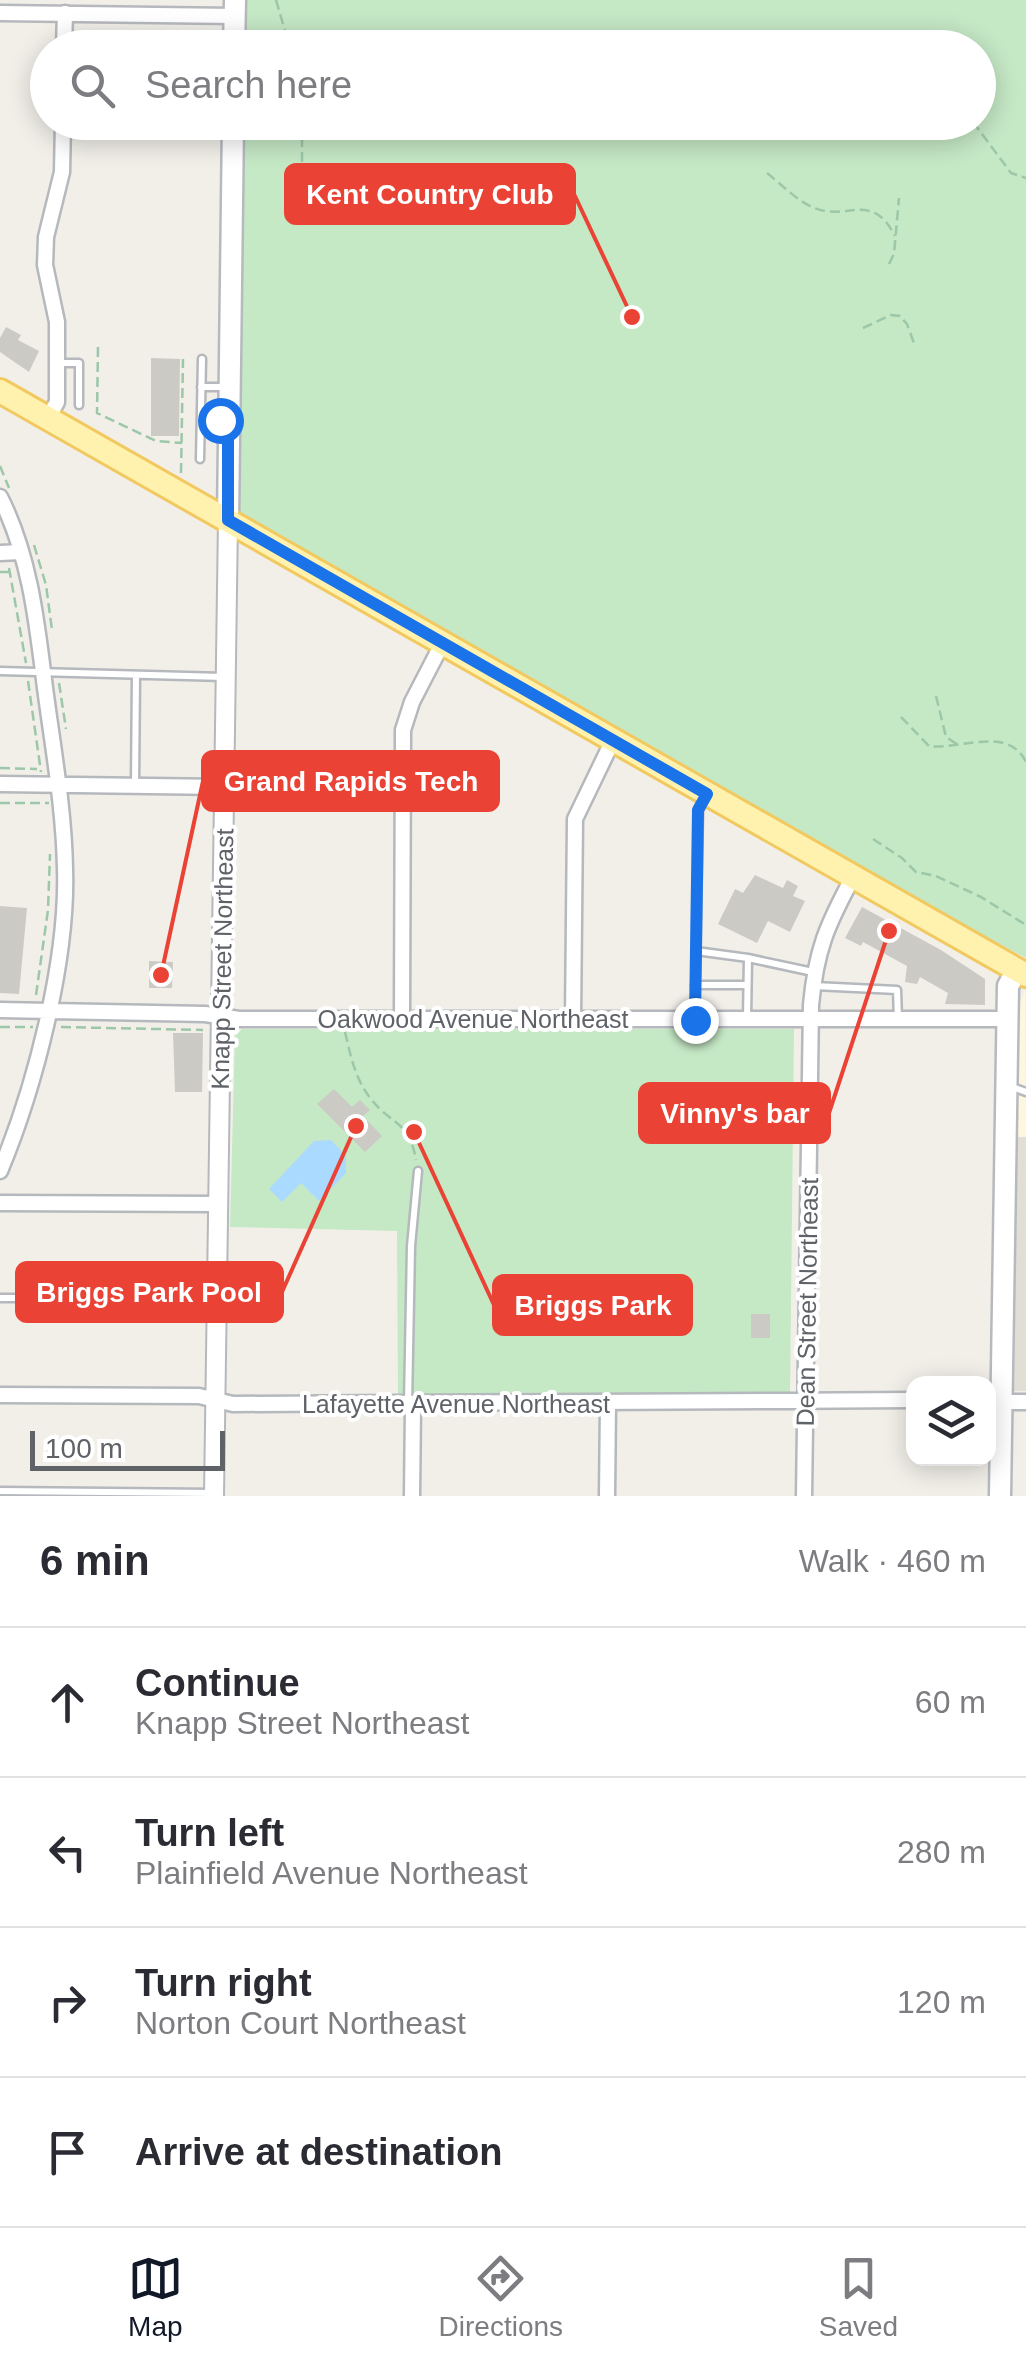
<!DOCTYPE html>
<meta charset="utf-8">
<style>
body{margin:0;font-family:Arial,sans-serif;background:#f7f7f7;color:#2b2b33}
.controls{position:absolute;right:30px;bottom:30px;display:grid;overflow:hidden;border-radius:20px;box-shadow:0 5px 25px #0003}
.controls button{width:90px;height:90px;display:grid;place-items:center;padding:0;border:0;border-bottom:2px solid #e1e1e2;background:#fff;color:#2b2b33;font:50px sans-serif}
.scale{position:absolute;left:30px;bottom:25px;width:195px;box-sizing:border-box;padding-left:10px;border:5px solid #5f6368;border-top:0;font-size:28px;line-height:35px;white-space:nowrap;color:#5f6368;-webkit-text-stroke:8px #fff;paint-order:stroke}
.stop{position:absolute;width:30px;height:30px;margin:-22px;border:8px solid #1a73e8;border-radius:50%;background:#fff}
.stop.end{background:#1a73e8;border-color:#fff;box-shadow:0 2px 10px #0008}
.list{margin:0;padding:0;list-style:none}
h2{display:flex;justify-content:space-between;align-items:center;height:130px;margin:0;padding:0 40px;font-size:42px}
h2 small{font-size:32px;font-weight:400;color:#7c7c81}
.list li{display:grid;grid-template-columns:65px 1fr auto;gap:30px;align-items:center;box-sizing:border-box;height:150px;padding:0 40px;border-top:2px solid #e1e1e2}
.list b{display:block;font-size:38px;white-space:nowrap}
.list p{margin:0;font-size:32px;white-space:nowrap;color:#7c7c81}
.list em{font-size:32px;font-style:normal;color:#7c7c81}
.icon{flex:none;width:55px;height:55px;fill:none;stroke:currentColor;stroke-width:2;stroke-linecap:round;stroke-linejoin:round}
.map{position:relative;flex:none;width:1026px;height:1496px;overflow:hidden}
.search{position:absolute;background:#fff;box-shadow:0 5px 25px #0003;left:30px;right:30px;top:30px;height:110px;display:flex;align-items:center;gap:25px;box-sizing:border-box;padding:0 35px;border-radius:55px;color:#7c7c81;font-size:38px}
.sheet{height:730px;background:#fff}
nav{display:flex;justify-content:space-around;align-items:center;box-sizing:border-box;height:140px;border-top:2px solid #e1e1e2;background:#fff;font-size:28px;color:#7c7c81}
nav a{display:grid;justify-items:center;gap:5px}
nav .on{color:#111827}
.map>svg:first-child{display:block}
</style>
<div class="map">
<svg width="1026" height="1496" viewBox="0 0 1026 1496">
<rect width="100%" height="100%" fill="#f1efe8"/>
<path fill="#fef7e0" d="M1025,990L1026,1137H1015L1018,1007Z"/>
<path fill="#e1ded6" d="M1015,1137H1026V1391H1014Z"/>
<path fill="#c5e8c5" d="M241,0H1026V958L745,809L235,511L240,123L978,122V48L241,47Z
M242,1029H794L790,1396H398L397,1231L230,1227L235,1036Z"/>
<path fill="#aadaff" d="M331,1140L346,1156V1173L319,1201L301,1183L282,1202L269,1189L314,1141Z"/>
<path fill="#cccac5" d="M6,327L21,335L18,340L39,351L29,372L0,352V338Z
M151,358L180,359L179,436H151Z
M755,875L783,888L787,880L798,886L793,896L805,901L790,932L768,921L757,943L718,924L735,889L743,893Z
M0,906L27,908L19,994L0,993Z
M862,907L941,950L985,979V1005L945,1004L948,993L920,977L917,984L905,982L907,966L863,942L861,946L845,938Z
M149,961L173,962L172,988H149Z
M173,1033H203L202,1092H175Z
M334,1089L352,1107L360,1100L370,1110L363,1116L382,1136L365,1152L317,1104Z
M751,1314H770V1338H751Z"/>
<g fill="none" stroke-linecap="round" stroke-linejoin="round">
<defs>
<path id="service" d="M58,363H79V405
M201,387H225
M201,420H225
M200,459L202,359
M0,671L224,677
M135,785L136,675
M696,951L748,958L813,972
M695,985H747
M814,986L897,990L898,1019
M747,1018L748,958
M695,1019L699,810L705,798
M1012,1087L1026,1092
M0,1298H217
M408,1404L411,1246L418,1171
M0,1491L214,1493"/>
<path id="minor" d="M0,13L235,16
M64,48L65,13
M48,418L57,402V322L45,265L46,237L62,172L63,122
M0,497C30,556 37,623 45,688C53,748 64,809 65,869C68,960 35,1087 0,1171
M0,553L21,552
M0,784L224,787
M0,1010L205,1014L239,1019H1007
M402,1019L403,730L412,702L443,642
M573,1019L575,819L613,740
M0,1203L219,1204
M0,1395L199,1396L233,1404L914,1400
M988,1402H1026
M412,1496L413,1405
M607,1496L608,1404
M804,1496L811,1005C816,950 827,925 853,877"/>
<path id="tertiary" d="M214,1496L228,520"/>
<path id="secondary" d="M234,48L235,0
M228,520L233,122
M1000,1496L1008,986L1017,970"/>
<path id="primary" d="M0,391L1026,975"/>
</defs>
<use href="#service" stroke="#b5b8bc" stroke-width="11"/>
<use href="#minor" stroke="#b5b8bc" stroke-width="19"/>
<use href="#tertiary" stroke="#b5b8bc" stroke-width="22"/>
<use href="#secondary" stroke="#b6babf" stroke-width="25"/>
<use href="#primary" stroke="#f2c960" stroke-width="28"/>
<path stroke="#9cc7a9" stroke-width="2.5" stroke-dasharray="10 5" stroke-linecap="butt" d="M276,0L290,48
M302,122V209
M973,122L1011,173L1026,178
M767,173C781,184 795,199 812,207C846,223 871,189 895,236
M889,264L894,254L899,198
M863,328L891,315L900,316L907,324L915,346
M98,347L97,413L156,441L182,443
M0,466L9,488
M181,473L183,359
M34,545L46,585L52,630
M9,568L26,663
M0,572H10
M28,681L41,772
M59,683L66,729
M936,696L946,737L958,745
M901,717L929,746C961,750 1008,725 1026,762
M0,768L37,769
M0,803H49
M873,839L902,858L916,872L936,876L981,897L1026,925
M36,995L48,910L50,854
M0,1027H33
M61,1027L203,1030
M345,1032C351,1057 355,1079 371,1099C392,1126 409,1120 416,1160"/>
<use href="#service" stroke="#fff" stroke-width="6"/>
<use href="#minor" stroke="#fff" stroke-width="14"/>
<use href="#tertiary" stroke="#fff" stroke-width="18"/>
<use href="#secondary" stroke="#fff" stroke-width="20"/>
<use href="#primary" stroke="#fff2af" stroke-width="22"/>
</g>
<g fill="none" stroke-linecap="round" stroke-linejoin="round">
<path stroke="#1a73e8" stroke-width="12" d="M220,420H228V520L707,794L698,810L695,1020"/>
</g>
<g text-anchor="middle" stroke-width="8" stroke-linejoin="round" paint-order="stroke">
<g font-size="25" fill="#5f6368" stroke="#fff">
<text transform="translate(222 959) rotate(-89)" y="9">Knapp Street Northeast</text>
<text x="473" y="1028">Oakwood Avenue Northeast</text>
<text transform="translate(807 1302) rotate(-89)" y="9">Dean Street Northeast</text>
<text x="456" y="1413">Lafayette Avenue Northeast</text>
</g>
</g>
<path fill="none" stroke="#ea4335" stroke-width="4" d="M632 317L574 194M161 975L203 781M889 931L829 1113M356 1126L282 1292M414 1132L494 1305"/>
<g fill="#ea4335" stroke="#fff" stroke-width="4">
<circle cx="632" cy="317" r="10"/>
<circle cx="161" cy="975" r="10"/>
<circle cx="889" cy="931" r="10"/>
<circle cx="356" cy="1126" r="10"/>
<circle cx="414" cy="1132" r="10"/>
</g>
<g fill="#ea4335" stroke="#ea4335" stroke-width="4">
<rect x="286" y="165" width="288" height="58" rx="10"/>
<rect x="203" y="752" width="295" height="58" rx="10"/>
<rect x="640" y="1084" width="189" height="58" rx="10"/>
<rect x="17" y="1263" width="265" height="58" rx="10"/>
<rect x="494" y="1276" width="197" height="58" rx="10"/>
</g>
<g font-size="28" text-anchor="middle" font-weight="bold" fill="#fff">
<text x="430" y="204">Kent Country Club</text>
<text x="351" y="791">Grand Rapids Tech</text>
<text x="735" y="1123">Vinny's bar</text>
<text x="149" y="1302">Briggs Park Pool</text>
<text x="593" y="1315">Briggs Park</text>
</g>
</svg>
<div class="controls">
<button><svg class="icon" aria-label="layers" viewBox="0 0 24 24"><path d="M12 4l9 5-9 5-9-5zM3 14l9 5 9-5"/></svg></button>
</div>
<div class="scale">100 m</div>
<div class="stop" style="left:220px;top:420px"></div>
<div class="stop end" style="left:695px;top:1020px"></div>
<div class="search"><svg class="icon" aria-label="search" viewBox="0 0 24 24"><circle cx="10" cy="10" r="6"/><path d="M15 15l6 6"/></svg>Search here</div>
</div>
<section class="sheet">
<h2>6 min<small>Walk · 460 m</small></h2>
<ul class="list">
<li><svg class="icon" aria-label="ahead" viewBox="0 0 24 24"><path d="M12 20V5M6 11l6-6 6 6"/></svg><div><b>Continue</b><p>Knapp Street Northeast</p></div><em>60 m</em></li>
<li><svg class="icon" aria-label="left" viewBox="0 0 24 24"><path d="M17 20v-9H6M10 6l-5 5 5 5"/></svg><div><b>Turn left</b><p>Plainfield Avenue Northeast</p></div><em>280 m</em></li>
<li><svg class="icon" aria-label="right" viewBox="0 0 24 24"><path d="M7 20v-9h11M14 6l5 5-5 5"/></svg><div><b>Turn right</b><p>Norton Court Northeast</p></div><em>120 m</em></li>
<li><svg class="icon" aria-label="arrive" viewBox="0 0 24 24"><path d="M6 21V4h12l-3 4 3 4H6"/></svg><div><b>Arrive at destination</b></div></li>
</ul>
</section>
<nav>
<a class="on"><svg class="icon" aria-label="map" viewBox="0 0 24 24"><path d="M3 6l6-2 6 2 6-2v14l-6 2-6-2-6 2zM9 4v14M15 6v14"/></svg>Map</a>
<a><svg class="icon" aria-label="directions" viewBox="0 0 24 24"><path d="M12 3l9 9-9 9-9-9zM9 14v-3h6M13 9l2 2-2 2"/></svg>Directions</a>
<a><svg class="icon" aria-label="saved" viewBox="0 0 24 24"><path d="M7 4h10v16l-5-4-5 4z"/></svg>Saved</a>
</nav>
